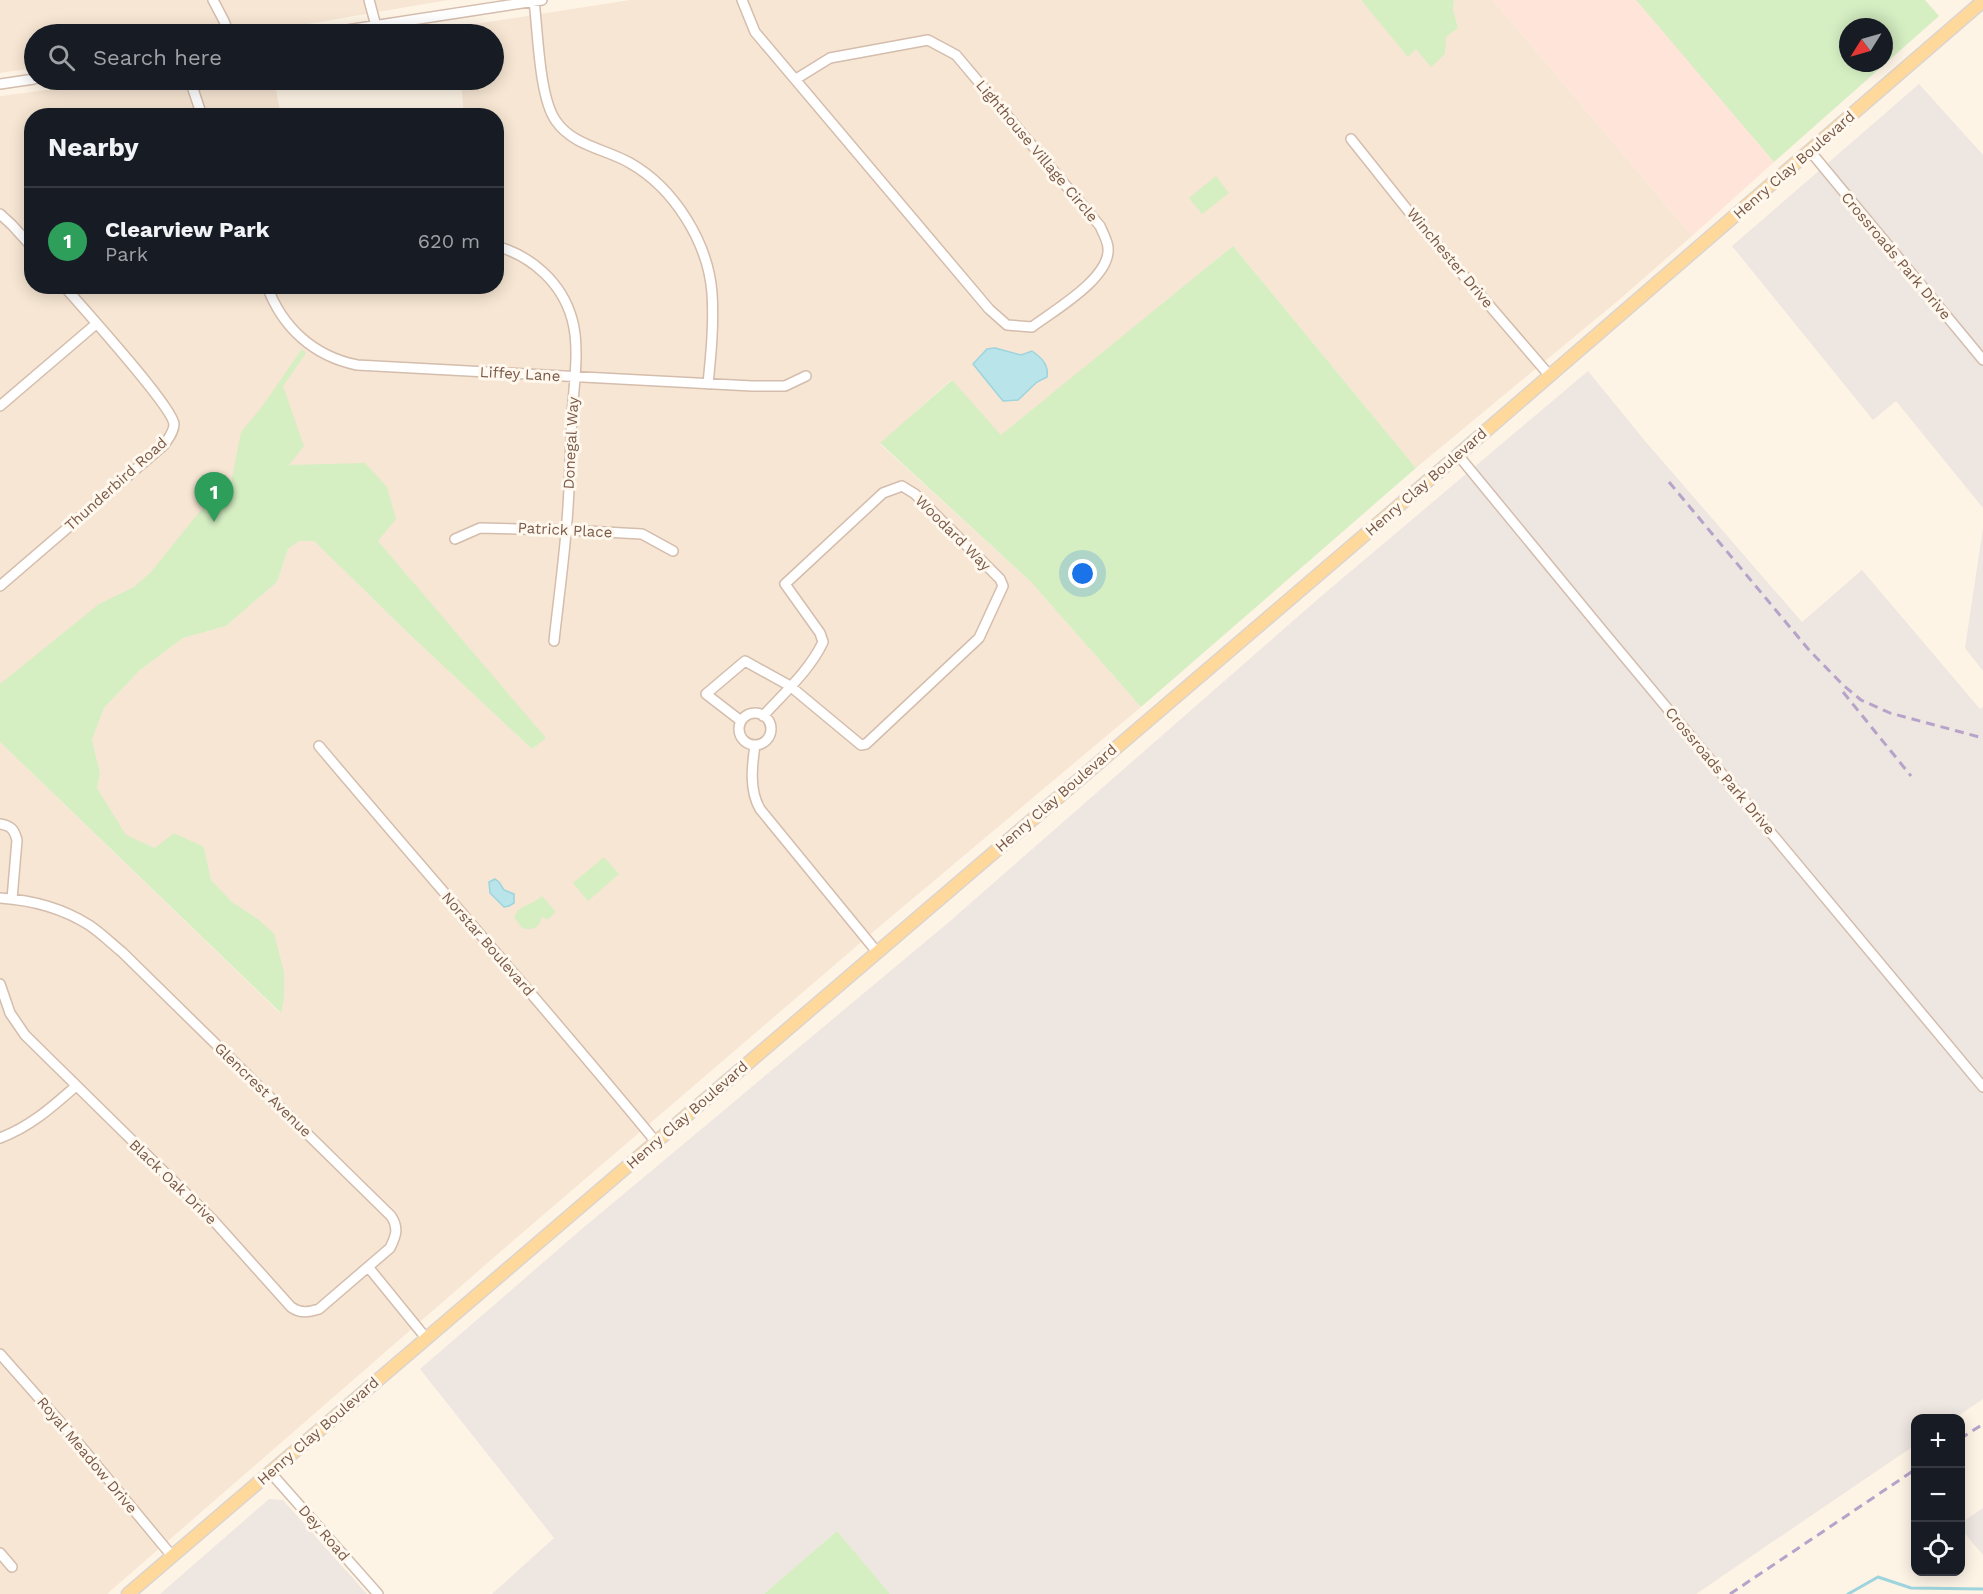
<!DOCTYPE html>
<meta charset="utf-8">
<style>
body{margin:0;font-family:"Work Sans",sans-serif;background:#20242c;color:#f1f3f6}
.controls{position:absolute;right:18px;bottom:18px;display:grid;overflow:hidden;border-radius:12px;box-shadow:0 3px 15px #0003}
.controls button{width:54px;height:54px;display:grid;place-items:center;padding:0;border:0;border-bottom:2px solid #363941;background:#171b24;color:#f1f3f6;font:30px sans-serif}
.compass{position:absolute;left:1839px;top:18px;width:54px;height:54px;border-radius:50%;background:#171b24;box-shadow:0 3px 15px #0003;rotate:233deg}
.you{position:absolute;left:1083px;top:574px;width:21px;height:21px;margin:-15px;border:4px solid #fff;border-radius:50%;background:#1a73e8;box-shadow:0 0 0 9px #1a73e833}
.badge{display:grid;place-items:center;width:39px;height:39px;border-radius:50%;background:#f36540;color:#fff;font-size:20px;font-weight:700}
.pin{position:absolute;translate:-50% -50px;filter:drop-shadow(0 2px 3px #0008)}
.pin::after{content:'';position:absolute;top:32px;width:21px;height:18px;background:inherit;clip-path:polygon(0 0,100% 0,50% 100%)}
.list{margin:0;padding:0;list-style:none}
h2{display:flex;justify-content:space-between;align-items:center;height:78px;margin:0;padding:0 24px;font-size:26px}
h2 small{font-size:20px;font-weight:400;color:#9ea1a6}
.list li{display:grid;grid-template-columns:39px 1fr auto;gap:18px;align-items:center;box-sizing:border-box;height:108px;padding:0 24px;border-top:2px solid #363941}
.list b{display:block;font-size:22px;white-space:nowrap}
.list p{margin:0;font-size:20px;white-space:nowrap;color:#9ea1a6}
.list em{font-size:20px;font-style:normal;color:#9ea1a6}
.icon{flex:none;width:33px;height:33px;fill:none;stroke:currentColor;stroke-width:2;stroke-linecap:round;stroke-linejoin:round}
.map{position:relative;flex:none;width:1983px;height:1594px;overflow:hidden}
.search{position:absolute;background:#171b24;box-shadow:0 3px 15px #0003;left:24px;top:24px;width:480px;height:66px;display:flex;align-items:center;gap:15px;box-sizing:border-box;padding:0 21px;border-radius:33px;color:#9ea1a6;font-size:22px}
.panel{position:absolute;background:#171b24;box-shadow:0 3px 15px #0003;left:24px;top:108px;width:480px;height:186px;border-radius:24px}
.map>svg:first-child{display:block}
</style>
<div class="map">
<svg width="1983" height="1594" viewBox="0 0 1983 1594">
<rect width="100%" height="100%" fill="#fef4e6"/>
<path fill="#f7e6d3" d="M0,0H448L249,34H34V68L0,73Z
M630,0H1361L1408,56L1416,49L1446,37L1458,28L1453,9L1454,0H1493L1692,236L1620,299L1416,468L1233,246L1001,436L951,380L880,444L1031,582L1141,707L873,932L514,1240L107,1594H0V742L280,1013L284,998L258,919L232,902L211,880L204,847L155,848L126,836L97,788L100,773L92,740L104,708L140,670L183,638L226,626L277,582L288,549L299,541H314L406,631L532,749L545,738L378,541L387,487L0,717V96L125,80H274L280,111L282,115L32,116V286H496V116L464,115L461,80H494V34H457L456,27Z"/>
<path fill="#ffe4d9" d="M1493,0H1637L1774,162L1692,236Z"/>
<path fill="#eee6e0" d="M1919,84L1983,155V508L1896,401L1873,420L1732,246Z
M1588,371L1645,441L1802,622L1862,570L1980,709L1983,707V1399L1955,1418H1916L1915,1445L1696,1594H890L837,1531L764,1594H492L554,1538L420,1369L583,1228L949,922L1318,599Z
M1983,528V671L1965,648Z
M269,1499L283,1500L367,1594H160Z
M1983,1508V1555L1960,1528L1961,1523Z"/>
<path fill="#d5eec2" fill-rule="evenodd" d="M1361,0H1454L1453,9L1458,28L1446,37L1445,54L1431,67L1416,49L1408,57Z
M1636,0H1925L1939,16L1774,162ZM1848,27H1884V63H1848Z
M1216,176L1229,193L1202,214L1189,198Z
M1233,246L1416,468L1141,707L1031,582L880,443L952,380L1001,435Z
M302,349L306,353L283,386L304,446L289,465L365,463L387,487L396,519L378,541L546,738L532,749L406,631L314,541H299L288,549L277,582L226,626L183,638L140,670L104,708L92,740L100,773L97,788L126,835L155,848L174,833L204,847L211,880L232,902L258,919L274,934L284,972V998L281,1013L0,742V684L99,604L134,587L151,572L205,505L228,499L241,432L261,408Z
M604,857L619,874L588,901L573,883Z
M542,896L556,912L547,920L542,916C540,928 533,931 522,928L514,917C520,904 531,906 542,896Z
M837,1531L890,1594H764Z"/>
<path fill="#b8e4ea" stroke="#9dd4dd" stroke-width="1.5" d="M995,348L1021,355L1032,351C1042,358 1049,365 1047,377L1037,382L1018,400L1003,401L973,364L987,349Z
M495,879L499,882L504,890L514,894V903L509,906L504,907L490,893L489,882Z"/>
<g fill="none" stroke-linecap="round" stroke-linejoin="round">
<path stroke="#9dd4dd" stroke-width="3" d="M1848,1594L1878,1577L1911,1588L1983,1589"/>
<defs>
<path id="minor" d="M213,0L224,21L229,34
M369,0L376,26
M742,0L755,32L989,309L1007,325L1032,327C1053,311 1111,278 1108,248C1108,242 1103,233 1100,226L956,55L928,40L830,58L796,79
M534,1C538,31 539,98 556,121C573,146 606,149 630,163C674,188 708,242 712,293C714,324 711,354 708,384
M321,34L542,0
M190,80L202,116
M0,84L34,79
M1351,139L1410,213L1550,376
M1810,151L1983,360
M0,214L12,225L32,247
M496,246C532,256 562,283 572,319C580,346 574,385 572,414C570,453 570,493 566,532C563,568 558,604 554,641
M267,286C282,327 313,356 357,365L752,386H785L806,376
M0,406L96,324
M1458,455L1602,630L1983,1087
M455,539L480,528L567,530L642,534L673,551
M0,586L164,445C168,439 174,432 174,424C172,406 82,307 64,286
M739 729a16 16 0 1 1 32 0a16 16 0 1 1-32 0Z
M741,721L706,694L745,661L790,686L861,745L866,744L979,638L1003,586L1000,579L915,494L902,486L883,493L785,584L820,633L823,642C810,670 784,693 763,716
M755,745C752,766 749,790 760,809L877,952
M319,746C431,879 546,1008 656,1142
M0,824C11,826 14,829 17,840L12,899
M0,898C31,900 62,908 89,925C101,933 111,943 122,952L391,1216C399,1228 396,1236 390,1248L319,1309C309,1312 301,1314 291,1307L213,1220L25,1035L10,1013L0,984
M0,1138C30,1127 52,1107 76,1086
M369,1268L426,1338
M0,1354L69,1432L172,1556
M270,1472L378,1594
M0,1553L12,1567"/>
<path id="major" d="M128,1594L1458,455L1983,1"/>
</defs>
<use href="#minor" stroke="#d4bdad" stroke-width="12"/>
<use href="#major" stroke="#dcd4cf" stroke-width="15"/>
<use href="#minor" stroke="#fff" stroke-width="9"/>
<use href="#major" stroke="#ffd99c" stroke-width="12"/>
<path stroke="#b7a2ca" stroke-width="3" stroke-dasharray="9 6" stroke-linecap="butt" d="M1669,482L1809,650L1843,685L1861,700L1890,713L1983,738
M1843,692L1911,776
M1960,1439L1983,1424
M1730,1594L1916,1469"/>
</g>
<g text-anchor="middle" stroke-width="6" stroke-linejoin="round" paint-order="stroke">
<g font-size="15" fill="#7a5947" stroke="#fff8ee">
<text transform="translate(1037 151) rotate(50)" y="5">Lighthouse Village Circle</text>
<text transform="translate(1794 165) rotate(-41)" y="5">Henry Clay Boulevard</text>
<text transform="translate(1896 256) rotate(50)" y="5">Crossroads Park Drive</text>
<text transform="translate(1450 258) rotate(50)" y="5">Winchester Drive</text>
<text transform="translate(520 374) rotate(3)" y="5">Liffey Lane</text>
<text transform="translate(571 443) rotate(-87)" y="5">Donegal Way</text>
<text transform="translate(1426 482) rotate(-41)" y="5">Henry Clay Boulevard</text>
<text transform="translate(116 484) rotate(-42)" y="5">Thunderbird Road</text>
<text transform="translate(565 530) rotate(3)" y="5">Patrick Place</text>
<text transform="translate(953 533) rotate(45)" y="5">Woodard Way</text>
<text transform="translate(1720 771) rotate(50)" y="5">Crossroads Park Drive</text>
<text transform="translate(1056 798) rotate(-41)" y="5">Henry Clay Boulevard</text>
<text transform="translate(488 944) rotate(49)" y="5">Norstar Boulevard</text>
<text transform="translate(263 1090) rotate(44)" y="5">Glencrest Avenue</text>
<text transform="translate(687 1115) rotate(-41)" y="5">Henry Clay Boulevard</text>
<text transform="translate(173 1182) rotate(44)" y="5">Black Oak Drive</text>
<text transform="translate(318 1431) rotate(-41)" y="5">Henry Clay Boulevard</text>
<text transform="translate(87 1455) rotate(50)" y="5">Royal Meadow Drive</text>
<text transform="translate(324 1533) rotate(49)" y="5">Dey Road</text>
</g>
</g>
</svg>
<div class="controls">
<button>+</button>
<button>−</button>
<button><svg class="icon" aria-label="locate" viewBox="0 0 24 24"><circle cx="12" cy="12" r="6"/><path d="M12 2v4M12 18v4M2 12h4M18 12h4"/></svg></button>
</div>
<svg class="compass" viewBox="-18 -18 36 36"><path d="M0-13l5 13h-10z" fill="#e53935"/><path d="M0 13l5-13h-10z" fill="#9ea1a6"/></svg>
<div class="you"></div>
<div class="pin badge" style="left:214px;top:522px;background:#2e9e5b">1</div>
<div class="search"><svg class="icon" aria-label="search" viewBox="0 0 24 24"><circle cx="10" cy="10" r="6"/><path d="M15 15l6 6"/></svg>Search here</div>
<section class="panel">
<h2>Nearby<small></small></h2>
<ul class="list">
<li><span class="badge" style="background:#2e9e5b">1</span><div><b>Clearview Park</b><p>Park</p></div><em>620 m</em></li>
</ul>
</section>
</div>
